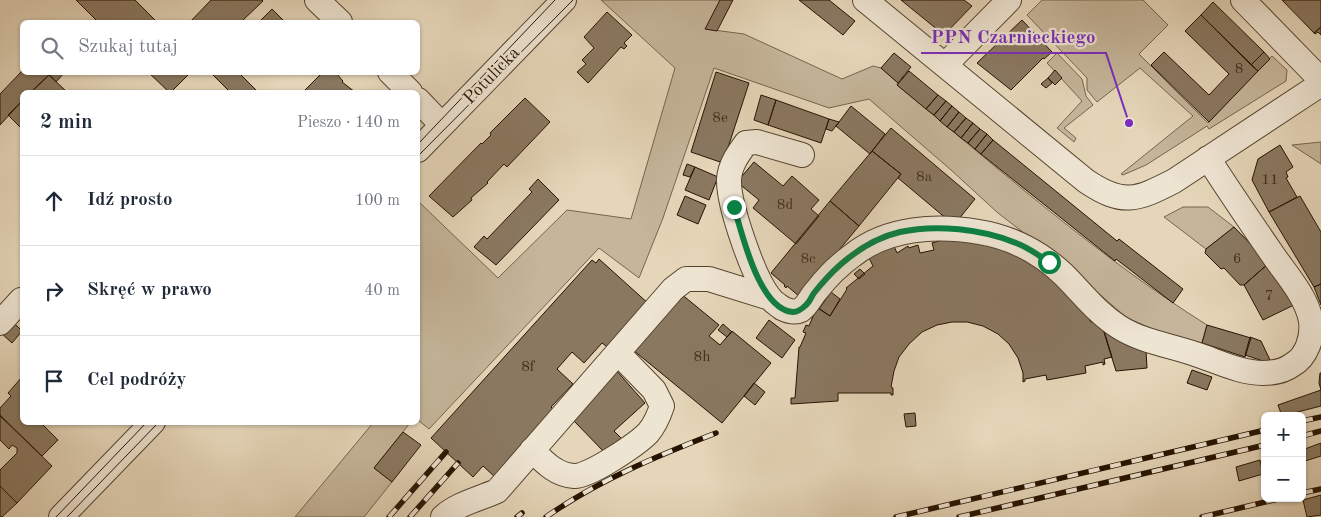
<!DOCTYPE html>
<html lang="pl">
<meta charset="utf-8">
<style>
body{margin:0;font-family:"Old Standard TT",serif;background:#f2f2f3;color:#1f2937}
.controls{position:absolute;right:15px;bottom:15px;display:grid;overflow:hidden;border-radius:8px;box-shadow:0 1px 4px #0004}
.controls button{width:45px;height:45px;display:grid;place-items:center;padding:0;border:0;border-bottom:1px solid #e0e1e3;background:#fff;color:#1f2937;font:25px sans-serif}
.stop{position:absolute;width:15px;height:15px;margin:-11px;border:4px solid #0b8043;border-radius:50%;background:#fff}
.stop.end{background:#0b8043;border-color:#fff;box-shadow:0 1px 5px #0008}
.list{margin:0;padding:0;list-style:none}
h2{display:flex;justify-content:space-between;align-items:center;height:65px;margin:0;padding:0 20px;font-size:21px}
h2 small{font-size:16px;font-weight:400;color:#747a83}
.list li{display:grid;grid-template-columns:32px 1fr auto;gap:15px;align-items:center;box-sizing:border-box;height:90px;padding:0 20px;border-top:1px solid #e0e1e3}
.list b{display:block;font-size:19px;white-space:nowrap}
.list em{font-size:16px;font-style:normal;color:#747a83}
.icon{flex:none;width:28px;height:28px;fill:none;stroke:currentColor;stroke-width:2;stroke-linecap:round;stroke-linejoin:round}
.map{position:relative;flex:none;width:1321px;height:517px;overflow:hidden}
.search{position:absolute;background:#fff;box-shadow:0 1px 4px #0004;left:20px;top:20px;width:400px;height:55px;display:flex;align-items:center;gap:12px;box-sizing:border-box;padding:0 18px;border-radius:8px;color:#747a83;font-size:19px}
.panel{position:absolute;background:#fff;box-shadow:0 1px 4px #0004;left:20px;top:90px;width:400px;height:335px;border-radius:8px}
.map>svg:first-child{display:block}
</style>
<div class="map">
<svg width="1321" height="517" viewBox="0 0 1321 517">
<rect width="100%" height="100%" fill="#e5d6b9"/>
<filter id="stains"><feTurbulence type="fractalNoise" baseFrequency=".004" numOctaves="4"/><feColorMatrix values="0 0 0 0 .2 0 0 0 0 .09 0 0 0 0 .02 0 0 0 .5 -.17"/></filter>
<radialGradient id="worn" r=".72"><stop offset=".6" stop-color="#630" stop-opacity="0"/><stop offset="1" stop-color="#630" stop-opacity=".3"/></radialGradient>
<path fill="#c5b59a" stroke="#76644e" d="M601,0H721L706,29L744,34L842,79L873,66L881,68L898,83L897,85C998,168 1097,256 1207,325L1202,343L1171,337L1127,318L1068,267L998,213L951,170L869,99L829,108L714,68L663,218L639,278L599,248L429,429L418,420V201L498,278L567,210L631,219L675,68Z
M1042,0H1143L1168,25L1139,54L1208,123L1272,56L1287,70L1286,81L1209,129L1207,126L1146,165L1123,175L1121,174L1193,116L1140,68L1097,102L1087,90V78L1027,15Z
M1057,53L1082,79L1086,96L1093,105L1064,128L1076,138L1074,142L1057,128L1082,101L1047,63Z
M1321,142V164L1292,145Z
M1183,207H1208L1234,227L1206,249L1164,217Z
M373,423H410L374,468L392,482L364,517H295Z"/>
<path fill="#8a7861" stroke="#271301" d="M76,0H135L157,22H98Z
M211,0H262L263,1L241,22H190Z
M720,0H733L717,31L705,29Z
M799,0H829L855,21L843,35Z
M901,0H964L972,6L944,35Z
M1282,0H1321V27L1314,33Z
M1213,2L1264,52L1251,65L1201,15Z
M272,9L285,22H259Z
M607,12L632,35L624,43L627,46L624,49L621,47L588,83L577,72L586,64L582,60L594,48L584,37Z
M1201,15L1258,71L1209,122L1151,65L1164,52L1209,95L1229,74L1185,31Z
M1022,20L1052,52L1044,59L1043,58L1011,90L977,63Z
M1321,27V35L1318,32L1315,34L1314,33Z
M1264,52L1270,59L1258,71L1251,65Z
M894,53L911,67L898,83L881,68Z
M1055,70L1062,78L1055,85L1048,78Z
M22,71L47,72L49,75L31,92H22V101L0,125V94Z
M909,71L938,95L926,109L897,85Z
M47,72H62L63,74L56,82Z
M148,72H191L171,92H169Z
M210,72H238L258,92H230Z
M323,72H335L343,81L342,82L355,92H303Z
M716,72L749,83L723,163L691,152Z
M49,75L67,92H31Z
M1048,78L1052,83L1046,88L1041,84Z
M761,95L776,100L768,125L754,120Z
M938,95L946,101L934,115L926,109Z
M525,98L550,122L507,167L504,164L487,182L488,183L471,198L472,200L453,217L429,196L481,143L482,144L491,135L490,133Z
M776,100L829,119L821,143L768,125Z
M22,101V129L8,115Z
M946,101L952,106L940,121L934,115Z
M851,106L885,134L870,154L836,126Z
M952,106L959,112L947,127L940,121Z
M959,112L966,118L954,132L947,127Z
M966,118L973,123L961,138L954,132Z
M829,119L839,122L832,131L826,129Z
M973,123L980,129L968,143L961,138Z
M891,128L975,199L954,225L898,178L901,174L872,151Z
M980,129L987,134L975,149L968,143Z
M987,134L993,140L981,154L975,149Z
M993,140L1117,241L1119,239L1183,289L1173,303L1116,259L1115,261L981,154Z
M1280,145L1293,167L1286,172L1288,177L1286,178L1297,197L1269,212L1252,180L1258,159Z
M872,151L901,174L859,226L830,201Z
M754,162L783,186L792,176L819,200L811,209L819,216L796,244L753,208L759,200L737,182Z
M687,164L695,167L690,177L683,175Z
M695,167L718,177L709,200L685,190Z
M538,179L559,200L496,265L474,247L484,236L487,239L532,192L529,189Z
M685,196L706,205L698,224L677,215Z
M1300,196L1321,232V284L1314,287L1269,212Z
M830,201L859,226L800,297L787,286L786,288L784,286L785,285L771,273Z
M1234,227L1269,263L1244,285H1240L1224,268L1221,269L1205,253L1206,249Z
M942,240H980L1046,266L1073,293L1091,322L1100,318L1112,357L1104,359L1105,364L1103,365V362L1085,366L1086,373L1047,380L1046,375L1025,379V381L1023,382V373L1018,358L1009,344L998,334L983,326L967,322H952L937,325L922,332L909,344L899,357L894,371L891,387L893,388V395H891V393H838V401L791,404V398H795L799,347H800L806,333L803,332L806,325L809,326L817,307L830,316L847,289L846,288L873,266L868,256L893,244L897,253L908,246L909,248L918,245L920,253L934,250L932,243Z
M599,259L650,305L610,349L602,343L584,363L572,352L557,369L573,384L551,407L555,411L495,477L483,466L473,477L431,438L592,260L596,263Z
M1269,263L1294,305L1263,320L1244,285Z
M860,269L865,274L859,279L854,274Z
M1321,284V305L1314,287Z
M831,292L840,299L830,316L819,309Z
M680,293L719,325L709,336L720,345L732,331L771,363L722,423L633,350Z
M11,320L22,331L12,343L0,332Z
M769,320L795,340L782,358L756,338Z
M723,324L732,332L727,337L718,330Z
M1207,325L1251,338L1245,357L1202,343Z
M1103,329L1146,351L1147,368L1116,371Z
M1250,337L1261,341L1270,360L1263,361L1245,355Z
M615,369L645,403L614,431L623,440L606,454L574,421Z
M1192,370L1212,377L1207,390L1187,383Z
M1320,373H1321V406L1282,416L1278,405L1321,390L1319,383Z
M22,377V422H40L58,440L42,456L0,415V408L11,396L8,393Z
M754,383L765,392L755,405L744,396Z
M915,413L916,426L906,427L904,414Z
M0,416L52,466L17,503L0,486V470L17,453V448L12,445L9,449L0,440Z
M403,432L421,445L392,482L374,468Z
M1321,443V456L1302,462V450Z
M1260,460L1263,474L1239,481L1236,467Z
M0,486L17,503L2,517H0Z
M1321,495V515L1307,517L1303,500Z"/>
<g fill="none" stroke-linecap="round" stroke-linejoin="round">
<defs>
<path id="minor" d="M317,0L340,22
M865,0L1086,181C1123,206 1137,200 1174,181L1321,84
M1243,0L1321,80
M945,65L1009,0
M390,72L410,92
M418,100L442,125
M418,150L564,0
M802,155L757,142L746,143C738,154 730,165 729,179C728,204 754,279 770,298C773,302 778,305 782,308C788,311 795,313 801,310C808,305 811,296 817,290C827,277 839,265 853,255C888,227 937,225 979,232C1011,237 1041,253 1064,275C1082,293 1097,313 1119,327C1143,342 1169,345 1195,354C1217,361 1240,373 1263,373C1273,373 1284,371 1292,365C1307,357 1313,337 1311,321C1307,297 1286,274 1273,255C1251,223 1229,191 1208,158
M0,323L21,300
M532,450C544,462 556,475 574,476C589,477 637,444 648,433C654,426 659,415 662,406L654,390L618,353
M61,517L153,422
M443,517C457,504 479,499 497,491L673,289L686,279H709L770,298"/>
</defs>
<use href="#minor" stroke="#56442f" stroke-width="26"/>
<use href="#minor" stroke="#eee4d2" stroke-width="24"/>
<path stroke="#271301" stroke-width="1" d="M418,144L555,0
M418,156L573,0
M56,517L147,422
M67,517L159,422"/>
<defs>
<path id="rail" d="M1302,421L1321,417
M1302,436L1321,431
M1302,493L1321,489
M389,517L446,452
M410,517L458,463
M517,517L522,513
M546,517C599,480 657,456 716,433
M896,517L1265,430
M959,517L1265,445
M1202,517L1282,498"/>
</defs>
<use href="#rail" stroke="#271301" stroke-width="5.5"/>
<use href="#rail" stroke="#eee4d2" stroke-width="4" stroke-dasharray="11" stroke-linecap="butt"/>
</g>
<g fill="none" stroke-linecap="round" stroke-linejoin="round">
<path stroke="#0b8043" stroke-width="6" d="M734,207C742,233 759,310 793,312C798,312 802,309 806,305C810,302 811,297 814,293C822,283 831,273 840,265C857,250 878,237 900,232C935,224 983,229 1016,243C1028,247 1038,255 1049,262"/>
</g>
<g text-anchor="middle" stroke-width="4.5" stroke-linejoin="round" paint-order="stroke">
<g font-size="15" fill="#402c19">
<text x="1239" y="73">8</text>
<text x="720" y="122">8e</text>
<text x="924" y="181">8a</text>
<text x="1270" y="184">11</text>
<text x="785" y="209">8d</text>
<text x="808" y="263">8c</text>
<text x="1237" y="263">6</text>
<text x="1269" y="300">7</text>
<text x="702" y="361">8h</text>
<text x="528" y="371">8f</text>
</g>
<g font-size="18" fill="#271301" stroke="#eee4d2">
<text transform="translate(491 75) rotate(-46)" y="6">Potulicka</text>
</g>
</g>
<path fill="none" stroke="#7b2cbf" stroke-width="2" d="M1129 123L1106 53H921"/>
<circle fill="#7b2cbf" stroke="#eee4d2" stroke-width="2" cx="1129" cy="123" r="5"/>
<g font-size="19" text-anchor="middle" font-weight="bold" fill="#7b2cbf" stroke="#eee4d2" stroke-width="4.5" stroke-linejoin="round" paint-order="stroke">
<text x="1013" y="43">PPN Czarnieckiego</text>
</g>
<rect width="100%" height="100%" filter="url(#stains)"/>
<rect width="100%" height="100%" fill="url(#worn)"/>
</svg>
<div class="controls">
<button>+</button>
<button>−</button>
</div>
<div class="stop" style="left:1049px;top:262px"></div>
<div class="stop end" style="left:734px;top:207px"></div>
<div class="search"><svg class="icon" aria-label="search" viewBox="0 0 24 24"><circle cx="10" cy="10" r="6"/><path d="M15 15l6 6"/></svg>Szukaj tutaj</div>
<section class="panel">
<h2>2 min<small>Pieszo · 140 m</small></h2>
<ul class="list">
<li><svg class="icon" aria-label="ahead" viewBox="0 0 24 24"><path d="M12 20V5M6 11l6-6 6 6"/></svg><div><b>Idź prosto</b></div><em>100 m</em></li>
<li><svg class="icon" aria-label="right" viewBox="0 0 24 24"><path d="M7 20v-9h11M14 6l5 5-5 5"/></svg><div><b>Skręć w prawo</b></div><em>40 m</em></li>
<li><svg class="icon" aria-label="arrive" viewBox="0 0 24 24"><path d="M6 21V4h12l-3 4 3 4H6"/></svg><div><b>Cel podróży</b></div></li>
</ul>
</section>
</div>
